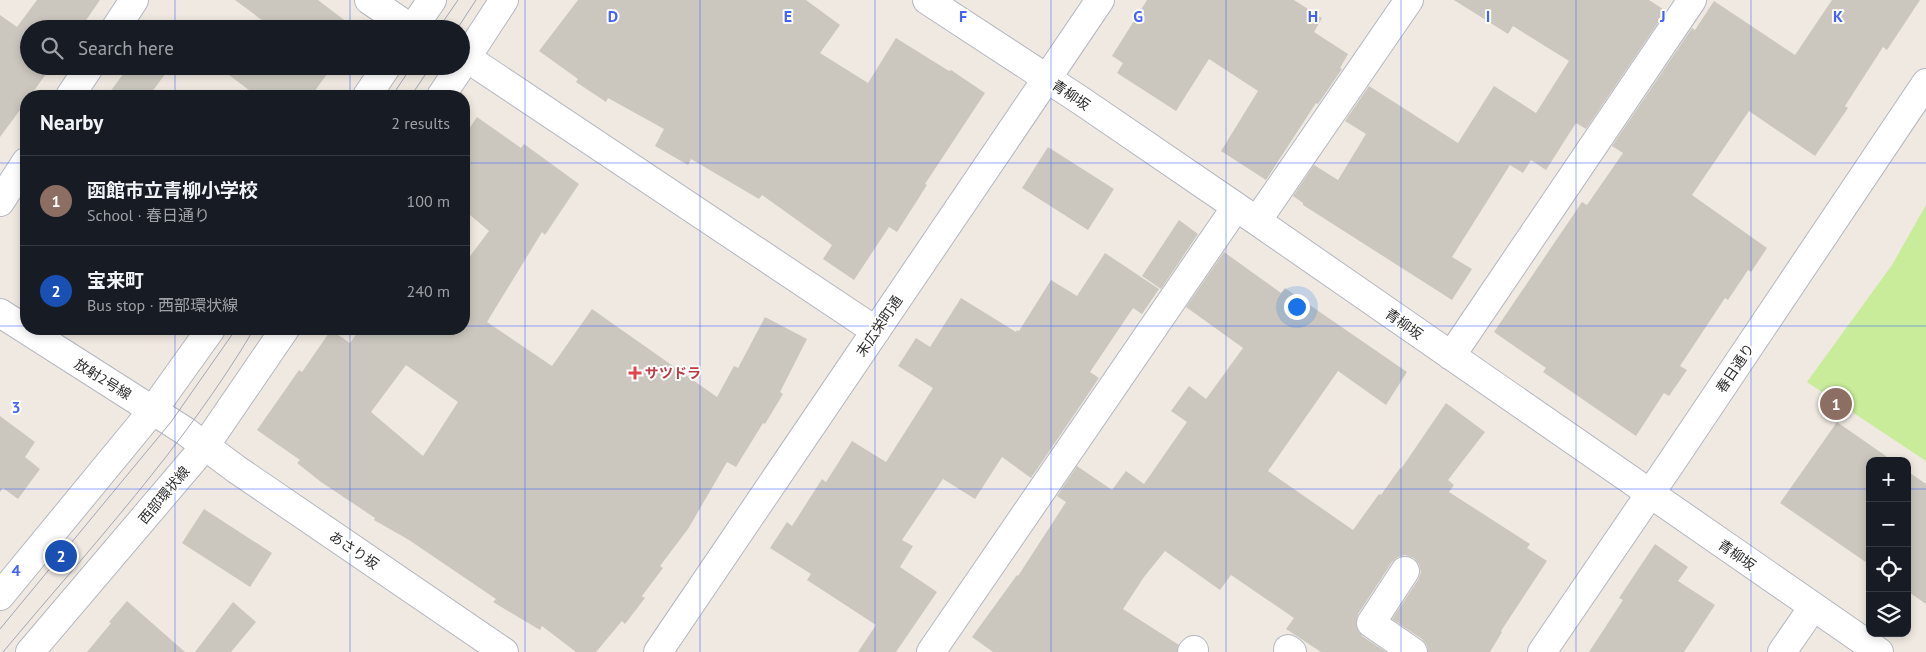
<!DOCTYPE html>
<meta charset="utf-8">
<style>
body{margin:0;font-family:"PT Sans","Noto Sans JP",sans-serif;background:#20242c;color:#f1f3f6}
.controls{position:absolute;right:15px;bottom:15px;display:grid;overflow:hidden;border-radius:10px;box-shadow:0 2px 8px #0003}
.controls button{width:45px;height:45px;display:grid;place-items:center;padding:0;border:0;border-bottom:1px solid #363941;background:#171b24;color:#f1f3f6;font:25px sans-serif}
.you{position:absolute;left:1296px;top:306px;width:18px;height:18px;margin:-12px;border:4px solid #fff;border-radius:50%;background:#1a73e8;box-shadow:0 0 0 8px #1a73e833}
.badge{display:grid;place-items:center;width:32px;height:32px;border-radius:50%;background:#d93025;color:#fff;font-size:16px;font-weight:700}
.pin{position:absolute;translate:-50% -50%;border:2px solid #fff;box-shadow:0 1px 5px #0006}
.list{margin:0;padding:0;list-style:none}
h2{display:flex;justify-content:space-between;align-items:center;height:65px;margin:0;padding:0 20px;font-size:21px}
h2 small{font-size:16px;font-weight:400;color:#9ea1a6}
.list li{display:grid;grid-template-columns:32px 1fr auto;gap:15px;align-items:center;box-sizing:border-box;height:90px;padding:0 20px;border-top:1px solid #363941}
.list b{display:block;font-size:19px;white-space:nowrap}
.list p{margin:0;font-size:16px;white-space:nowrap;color:#9ea1a6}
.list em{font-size:16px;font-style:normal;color:#9ea1a6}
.icon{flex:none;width:28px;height:28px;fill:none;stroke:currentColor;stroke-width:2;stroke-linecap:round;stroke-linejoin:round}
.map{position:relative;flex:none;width:1926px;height:652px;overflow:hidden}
.search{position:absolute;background:#171b24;box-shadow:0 2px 8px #0003;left:20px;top:20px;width:450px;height:55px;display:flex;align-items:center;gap:12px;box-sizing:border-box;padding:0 18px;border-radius:28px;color:#9ea1a6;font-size:19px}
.panel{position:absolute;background:#171b24;box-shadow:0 2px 8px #0003;left:20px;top:90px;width:450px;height:245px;border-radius:20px}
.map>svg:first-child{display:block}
</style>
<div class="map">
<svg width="1926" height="652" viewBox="0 0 1926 652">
<rect width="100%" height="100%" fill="#efe9e1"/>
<path fill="#c9ec9a" d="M1926,205V461L1807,382L1892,265Z"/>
<path fill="#cbc7bf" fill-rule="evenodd" d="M37,0H100L80,29H29V66H52L30,96H26V102L0,137V15L17,27Z
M235,0H318L356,29H274Z
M578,0H806L840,25L820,53L868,83L896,38L949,71L951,70L985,93L925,184L927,185L897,232L889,227L854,280L823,259L832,245L762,195L759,199L691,159L688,165L655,146L664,129L608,98L606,102L576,82L578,79L539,51Z
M1147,0H1294L1322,18L1314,32L1348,54L1340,68L1342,69L1318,104L1316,103L1266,180L1221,151L1258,91L1209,59L1176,111L1117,73L1123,63L1112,56Z
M1454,0H1649L1666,11L1586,129L1576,123L1546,170L1531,160L1523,173L1510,165L1452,257L1472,269L1452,300L1303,205V203L1293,196L1314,165L1338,180L1366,134L1345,121L1369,86L1458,143L1494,86L1536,113L1569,61L1513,26L1508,34Z
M1832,0H1920L1887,50L1883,47L1845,106L1848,108L1815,156L1749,111L1692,195L1767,248L1751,272L1748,270L1728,300L1725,298L1680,366L1687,370L1669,396L1664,393L1636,436L1543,372L1546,368L1494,332L1582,202L1587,205L1623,153L1612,146L1692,28L1695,30L1714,1L1795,55Z
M129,66H171L149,96H107Z
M217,66H333L311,96H257Z
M477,117L521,148L524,144L579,184L545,235L542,232L487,322L552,366L592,309L717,397L734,366L738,368L765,317L807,339L780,392L783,394L765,424L763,423L736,467L727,462L688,529L660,566L663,568L642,596L645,598L625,624L622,621L596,652H576L542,626L540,630L493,602L496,599L409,540L374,520L375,518L321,482L297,463L300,460L257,430L299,370L302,372L331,330L350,343L360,329H464V264L489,231L464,210V136ZM406,365L458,402L423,456L371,412Z
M1048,147L1114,189L1088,230L1022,188Z
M1179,220L1198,234L1161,289L1142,276Z
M1224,252L1281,293L1285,288L1407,372L1386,405L1338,371L1268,471L1353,530L1379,494L1381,495L1400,468L1401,469L1446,403L1485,432L1448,480L1454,485L1449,492L1530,544L1527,548L1547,561L1501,631L1502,632L1490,652H1428L1427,645L1422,639L1392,619L1418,580L1421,572L1419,564L1414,558L1405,555L1398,557L1392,562L1358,614L1356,622L1357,629L1362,636L1386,652H1321L1286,629L1294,618L1231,575L1220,590L1165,551L1144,577L1123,609L1179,645L1177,652H993L972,637L1017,575L1018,576L1066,502L1057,496L1077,466L1112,490L1126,471L1144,484L1187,422L1171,411L1189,386L1206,399L1243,348L1186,307Z
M1105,253L1159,289L1142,314L1133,308L1090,372L1099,378L1031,478L1002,457L975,499L943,479L902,540L913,546L900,567L937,592L896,652H858L876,625L807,580L811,574L770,548L787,522L792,526L822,479L826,482L852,441L886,462L933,388L898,366L916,338L930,347L961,298L1016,332L1017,330L1019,331L1051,280L1077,296Z
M0,416L35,442L25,457L40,469L18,499L3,488L0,492Z
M1837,422L1893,461H1870V565L1780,503Z
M1907,471L1926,484V604L1907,591Z
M204,509L272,553L250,587L182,543Z
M1655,544L1688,567L1678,581L1715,605L1684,652H1589L1623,600L1619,598Z
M127,601L185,652H87L111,623L109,622Z
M233,602L256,622L231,652H195Z"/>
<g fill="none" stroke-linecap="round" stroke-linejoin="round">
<defs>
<path id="minor" d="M369,0L412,29
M927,0L1080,100L1257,221L1879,652
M115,29L134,0
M412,29L432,0
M461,54L876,331
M461,66L504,0
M70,96L90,66
M367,96L387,66
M441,96L461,66
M0,202L26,162
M1257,221L1409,0
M0,313L185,431L236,469L504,652
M1451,356L1692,0
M1405,571L1371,623L1413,652
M0,596L153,410L211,329
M1288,649L1292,652
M30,652L205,446L285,329
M658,652L1100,0
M931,652L1236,207
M1192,652L1194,650
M1542,652L1673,460L1926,83
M1782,652L1813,607"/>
</defs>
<use href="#minor" stroke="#b4b7c1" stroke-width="30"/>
<use href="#minor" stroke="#fff" stroke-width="28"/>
<path stroke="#a3a6b8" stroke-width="1" d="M438,29L458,0
M457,29L476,0
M392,96L412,66
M411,96L431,66
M0,629L171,422L236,329
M3,652C90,548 185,446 254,329"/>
</g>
<path fill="none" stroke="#4264fb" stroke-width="1" stroke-opacity="0.55" d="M175,0V29M350,0V29M525,0V652M700,0V652M875,0V652M1051,0V652M1226,0V652M1401,0V652M1576,0V652M1751,0V652M175,66V96M350,66V96M0,163H26M464,163H1926M0,326H26M464,326H1926M175,329V652M350,329V652M0,489H1870M1907,489H1926"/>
<path fill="#e0444e" stroke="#fff" stroke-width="2" d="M632.5 365.5h5v5h5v5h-5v5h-5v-5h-5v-5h5z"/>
<g text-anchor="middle" stroke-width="4" stroke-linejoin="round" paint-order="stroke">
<g font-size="14" fill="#2e2e2e" stroke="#fff">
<text transform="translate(1071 95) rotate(34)" y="5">青柳坂</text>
<text transform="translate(1404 324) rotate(35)" y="5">青柳坂</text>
<text transform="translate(879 326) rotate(-56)" y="5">末広栄町通</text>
<text transform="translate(1735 368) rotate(-56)" y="5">春日通り</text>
<text transform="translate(103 379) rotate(32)" y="5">放射2号線</text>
<text transform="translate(164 495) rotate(-50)" y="5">西部環状線</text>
<text transform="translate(354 550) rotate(34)" y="5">あさり坂</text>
<text transform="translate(1737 555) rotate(35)" y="5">青柳坂</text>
</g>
<g font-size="14" font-weight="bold" fill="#be3a42" stroke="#fff" text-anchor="start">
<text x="645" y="378">サツドラ</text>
</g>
</g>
<g font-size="16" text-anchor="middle" font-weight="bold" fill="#4264fb" stroke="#fff" stroke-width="4" stroke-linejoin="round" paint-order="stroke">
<text x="613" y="22">D</text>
<text x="788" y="22">E</text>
<text x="963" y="22">F</text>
<text x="1138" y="22">G</text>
<text x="1313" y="22">H</text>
<text x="1488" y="22">I</text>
<text x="1663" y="22">J</text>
<text x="1838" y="22">K</text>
<text x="16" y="413">3</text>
<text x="16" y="576">4</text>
</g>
</svg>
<div class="controls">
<button>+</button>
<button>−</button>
<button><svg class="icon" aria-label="locate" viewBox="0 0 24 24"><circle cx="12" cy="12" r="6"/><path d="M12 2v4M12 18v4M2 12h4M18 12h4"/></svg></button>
<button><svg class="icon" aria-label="layers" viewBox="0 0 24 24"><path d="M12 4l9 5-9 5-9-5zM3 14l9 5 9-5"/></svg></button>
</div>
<div class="you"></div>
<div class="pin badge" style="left:1836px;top:404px;background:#8d6e63">1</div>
<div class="pin badge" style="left:61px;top:556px;background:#1a4fb4">2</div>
<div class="search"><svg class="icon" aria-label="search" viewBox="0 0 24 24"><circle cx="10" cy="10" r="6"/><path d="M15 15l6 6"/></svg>Search here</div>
<section class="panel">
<h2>Nearby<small>2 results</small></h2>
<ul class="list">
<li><span class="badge" style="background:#8d6e63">1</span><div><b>函館市立青柳小学校</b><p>School · 春日通り</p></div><em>100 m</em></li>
<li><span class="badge" style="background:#1a4fb4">2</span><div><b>宝来町</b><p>Bus stop · 西部環状線</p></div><em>240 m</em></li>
</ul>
</section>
</div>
